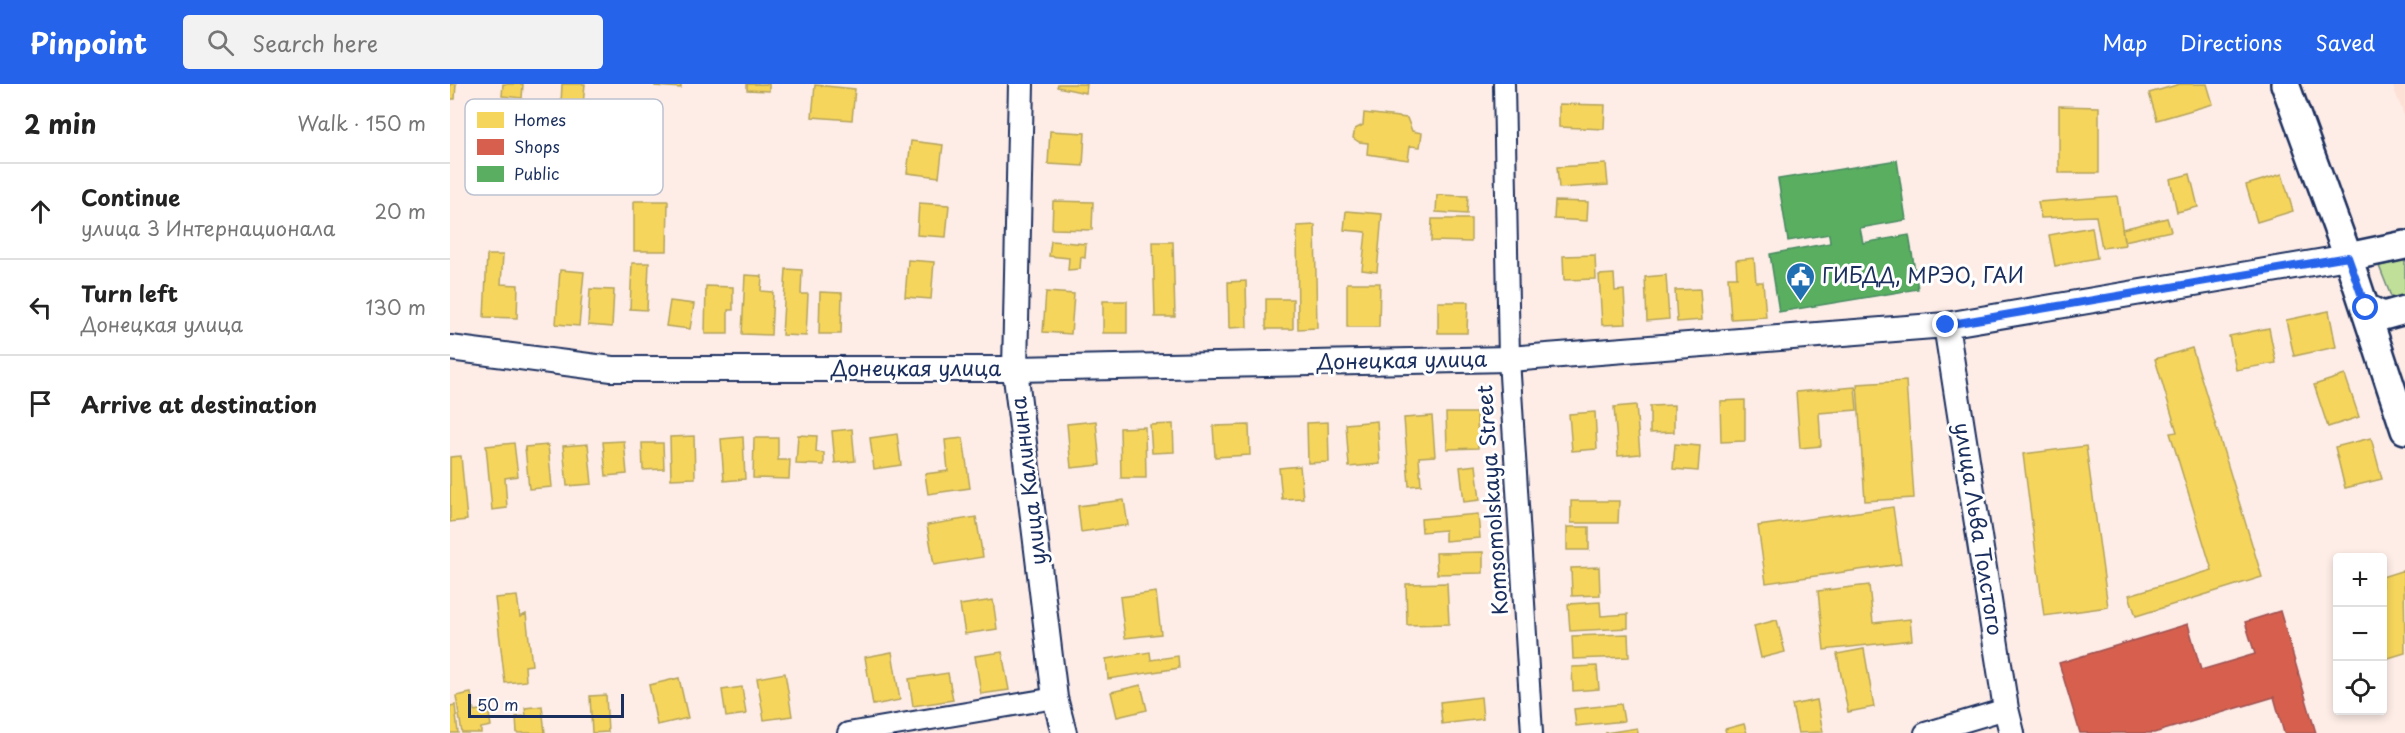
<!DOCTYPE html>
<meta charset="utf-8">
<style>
body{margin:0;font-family:"Playpen Sans",sans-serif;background:#f2f2f2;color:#222}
.controls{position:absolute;right:18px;bottom:18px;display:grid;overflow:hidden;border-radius:6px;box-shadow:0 3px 9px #0003}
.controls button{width:54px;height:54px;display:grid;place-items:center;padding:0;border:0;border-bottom:2px solid #e0e0e0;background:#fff;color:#222;font:30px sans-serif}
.scale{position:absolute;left:18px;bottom:15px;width:156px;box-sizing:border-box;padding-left:6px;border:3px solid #1b2f5e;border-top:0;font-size:16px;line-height:21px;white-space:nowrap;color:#1b2f5e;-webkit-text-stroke:4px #fff;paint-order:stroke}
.stop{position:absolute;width:18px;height:18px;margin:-14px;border:4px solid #2563eb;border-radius:50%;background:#fff}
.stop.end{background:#2563eb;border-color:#fff;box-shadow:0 2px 6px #0008}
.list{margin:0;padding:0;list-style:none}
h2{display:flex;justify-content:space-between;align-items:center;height:78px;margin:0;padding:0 24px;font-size:26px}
h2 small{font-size:20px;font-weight:400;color:#767676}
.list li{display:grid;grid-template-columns:39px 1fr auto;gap:18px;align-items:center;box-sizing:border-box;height:96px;padding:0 24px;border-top:2px solid #e0e0e0}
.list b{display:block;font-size:22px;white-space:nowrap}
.list p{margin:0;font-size:20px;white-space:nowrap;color:#767676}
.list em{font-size:20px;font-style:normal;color:#767676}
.icon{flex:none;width:33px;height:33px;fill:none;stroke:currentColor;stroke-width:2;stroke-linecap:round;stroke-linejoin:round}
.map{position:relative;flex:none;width:1955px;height:649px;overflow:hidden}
header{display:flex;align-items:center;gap:36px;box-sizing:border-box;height:84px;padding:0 30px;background:#2563eb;color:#fff}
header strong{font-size:28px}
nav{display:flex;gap:33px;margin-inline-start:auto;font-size:21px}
.search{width:420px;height:54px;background:#f2f2f2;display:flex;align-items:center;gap:15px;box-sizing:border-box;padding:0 21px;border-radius:6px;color:#767676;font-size:22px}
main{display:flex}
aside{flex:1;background:#fff}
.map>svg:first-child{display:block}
</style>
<header>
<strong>Pinpoint</strong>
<div class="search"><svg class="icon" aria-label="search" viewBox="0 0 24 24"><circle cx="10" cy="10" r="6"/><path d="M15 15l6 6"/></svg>Search here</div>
<nav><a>Map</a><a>Directions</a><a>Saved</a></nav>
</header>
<main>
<aside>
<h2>2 min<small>Walk · 150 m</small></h2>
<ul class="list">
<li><svg class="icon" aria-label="ahead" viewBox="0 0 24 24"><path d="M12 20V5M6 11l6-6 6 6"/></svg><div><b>Continue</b><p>улица 3 Интернационала</p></div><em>20 m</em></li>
<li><svg class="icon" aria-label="left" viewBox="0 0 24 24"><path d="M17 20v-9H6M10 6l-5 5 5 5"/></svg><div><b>Turn left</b><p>Донецкая улица</p></div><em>130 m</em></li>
<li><svg class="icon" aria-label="arrive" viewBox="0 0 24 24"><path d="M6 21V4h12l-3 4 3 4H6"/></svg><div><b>Arrive at destination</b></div></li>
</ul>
</aside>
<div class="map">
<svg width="1955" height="649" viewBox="0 0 1955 649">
<rect width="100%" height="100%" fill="#feede7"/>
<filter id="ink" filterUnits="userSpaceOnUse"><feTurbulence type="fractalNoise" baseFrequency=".0167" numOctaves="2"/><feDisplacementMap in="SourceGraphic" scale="12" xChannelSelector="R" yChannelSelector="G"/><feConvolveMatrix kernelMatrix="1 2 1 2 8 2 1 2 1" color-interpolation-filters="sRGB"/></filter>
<g filter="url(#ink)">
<path fill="#fde1d6" d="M1942,0H1955V34Z"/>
<path fill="#c0df98" stroke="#6e877b" stroke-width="1.5" d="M1955,176V213L1942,215L1929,182Z"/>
<path fill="#f6d55c" stroke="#b4a35d" stroke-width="1.5" d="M0,0H6L5,15H0Z
M53,0H73L72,14L52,12Z
M112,0H135L133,21L111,20Z
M205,0H231V4L205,2Z
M297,0H319V7L297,6Z
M608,0H637L636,9L607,3Z
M1730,0H1757L1763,20L1707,36L1699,9Z
M365,1L405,5L402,36L362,33Z
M1109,20L1155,21L1154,45L1109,43Z
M1609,22L1649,23V89H1609Z
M914,29L957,34L962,47L972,49L970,63L960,62L958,76L917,70L918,59L909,58L903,54L905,45L913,41Z
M600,47L635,49L633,82L598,80Z
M461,57L493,61L489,93L457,89Z
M1156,80L1158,101L1109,104L1107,83Z
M1740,90L1748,123L1727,128L1720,95Z
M1832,90L1843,127L1807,138L1796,101Z
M987,111L1018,112L1017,130L986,128Z
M1667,112L1675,161L1652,164L1646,132L1591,134L1588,118Z
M184,117H218L217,167H184Z
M603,117L643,118L642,146L602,145Z
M1105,117L1138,118L1137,137L1104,135Z
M469,119L499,121L496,153L467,151Z
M896,127L932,130L927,188L912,186L916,148L894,146Z
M1717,134L1721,147L1674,157L1672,145Z
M982,135H1021V158L981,157Z
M865,141L867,244L848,245L847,142Z
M1642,143L1647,174L1605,182L1599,151Z
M601,157L636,160L635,174L631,173L630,185L618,186L619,174L599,172Z
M703,158H723L725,233H705Z
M37,171H53L51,200L68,201L67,234L34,233Z
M1145,171L1146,195L1114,196L1113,172Z
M1304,174L1306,198H1313L1316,233L1281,235L1278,193H1287L1286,176Z
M458,176L484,178L481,215L455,213Z
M182,179H199L197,226L180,225Z
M336,185L352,186L351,210H358L356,252L332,251Z
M110,186L134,188L129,242L106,240Z
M1164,190L1165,207L1174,206L1176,240L1152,241L1149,191Z
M295,191L312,192L311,207L323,208L321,251L292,250Z
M1216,191L1219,235L1197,237L1195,193Z
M796,197L797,243L779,244L778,198Z
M897,199H930L929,243H897Z
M256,202L283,203V226H278V250H255Z
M140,205L164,206L162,243L138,241Z
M1250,205L1252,236L1227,238L1225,206Z
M370,208L392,209L391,250H369Z
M596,208L624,210L621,250L593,248Z
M816,215H843V245H816Z
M220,217L244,220L240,245L216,242Z
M653,217H677V249H653Z
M988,218H1018L1017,249H988Z
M1879,227L1886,263L1844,272L1836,236Z
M1819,244L1826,279L1786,286L1779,252Z
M1742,264L1812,493L1686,532L1679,511L1762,486L1720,349L1727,348L1705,275Z
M1895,291L1909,333L1878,343L1864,301Z
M1456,297L1464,414L1415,417L1407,300Z
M1405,303L1407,326L1369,329L1371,362L1350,364L1346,308Z
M1295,316V357L1271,358L1270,317Z
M1186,321L1190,370L1168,372L1164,323Z
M1224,321V348L1200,349V322Z
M1145,328L1147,365L1122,367L1119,330Z
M996,329H1027L1028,364L997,365Z
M982,332L985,372L969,373L971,401L959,402L954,334Z
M646,337L650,381L621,384L617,340Z
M927,337L930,380L899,383L896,340Z
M878,338L879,378L858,379L857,339Z
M723,340L724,368L702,369L700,341Z
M799,341L800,371L765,373L763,342Z
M695,343L696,394H671L670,344Z
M402,345L405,377L385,379L382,347Z
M447,350L451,381L424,385L420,354Z
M348,351L367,352L366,368L374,369V381L346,380Z
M244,352L245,394L221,395L220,353Z
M293,353L295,395L274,397L271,355Z
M304,354H328V376H340L339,395L303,394Z
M513,354L520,404L478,410L475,390L498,387L495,356Z
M1921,354L1932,395L1895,404L1885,363Z
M174,357L177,390L156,392L153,358Z
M64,359L68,392L55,394L57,424L42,426L36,362Z
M192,359H213L214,385L193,386Z
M138,360L142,400L117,402L113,362Z
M1225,360L1250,362L1248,387L1223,385Z
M98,361L102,403L79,405L75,363Z
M1636,362L1658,523L1594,532L1573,370Z
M11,372L17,436L0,438V373Z
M1026,381L1030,416L1014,418L1010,383Z
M850,382L853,414L832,415L829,384Z
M674,416L678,441L631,448L628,422Z
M1121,417H1169L1168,439H1121Z
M1443,423L1451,480L1316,499L1308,442Z
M1028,430L1030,454L995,457V446L972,448L971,435Z
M526,433L533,473L484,481L477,441Z
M1117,443H1139V466H1117Z
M1033,468V489L987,490L986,469Z
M1149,483L1150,511L1122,512L1121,484Z
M1954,486L1955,569L1935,575L1932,567V493Z
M997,499L999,540L957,541L956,500Z
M1419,501L1423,539L1460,535L1462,556L1374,566L1368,507Z
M706,508L711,550L675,554L670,513Z
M67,512L70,533L76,530L82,581L75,582L76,597L55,599L45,514Z
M543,516L547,545L515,550L510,521Z
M1150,518L1151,532L1178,530V544L1120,547L1118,520Z
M1327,536L1335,568L1311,574L1304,542Z
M1178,550L1179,573L1123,575L1122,552Z
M1414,565L1424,623L1398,628L1387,570Z
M442,568L450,616L423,621L415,573Z
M552,568L559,606L531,610L525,572Z
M700,568L701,576L728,572L729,584L658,595L656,575Z
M1147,582L1149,605L1123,607L1122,583Z
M335,589L342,632L314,636L307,594Z
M498,589L503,616L463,622L459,595Z
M229,594L238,634L207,641L199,601Z
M691,601L697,626L667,633L661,608Z
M292,603L296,630L276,633L272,606Z
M21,609L24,627L38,624L41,642L31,644V649H12L6,612Z
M156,611L158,648L142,649L140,612Z
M1031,613L1033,635L992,640L990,618Z
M1367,616L1373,648L1348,649L1342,621Z
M1171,620L1174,637L1126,642L1124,625Z
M5,621L8,649H0V622Z
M92,622L95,649H67L66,633L76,632L75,624Z
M1294,640L1297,649H1276L1275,645Z
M1187,644L1188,649H1155Z"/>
<path fill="#d6604d" stroke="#9e5152" stroke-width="1.5" d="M1830,527L1866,649H1834L1824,613L1704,649H1630L1609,579L1738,540L1751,586L1805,570L1795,538Z"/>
<path fill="#5aae61" stroke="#478860" stroke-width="1.5" d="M1447,76L1456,136L1410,144L1413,159L1459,151L1468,205L1329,228L1320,170L1380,159L1379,150L1338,157L1328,95Z"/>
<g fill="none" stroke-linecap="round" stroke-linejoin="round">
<defs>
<path id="minor" d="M1054,0L1059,275L1082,649
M398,649L605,614
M1475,649L1556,625"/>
<path id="tertiary" d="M571,0L565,285L605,614L614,649
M1496,241L1556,625L1562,649
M0,264L162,285H565L1059,275L1496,241L1898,173"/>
<path id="secondary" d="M1835,0L1898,173L1955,346
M1898,173L1955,161
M1916,224L1933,232L1955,226"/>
</defs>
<use href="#minor" stroke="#1b2f5e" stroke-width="24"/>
<use href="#tertiary" stroke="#1b2f5e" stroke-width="28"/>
<use href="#secondary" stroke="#1b2f5e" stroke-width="32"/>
<use href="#minor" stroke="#fff" stroke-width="20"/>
<use href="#tertiary" stroke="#fff" stroke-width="24"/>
<use href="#secondary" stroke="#fff" stroke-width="27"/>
</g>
</g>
<g fill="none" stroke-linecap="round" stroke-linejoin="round" filter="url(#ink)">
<path stroke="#2563eb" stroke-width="8" d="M1496,241L1898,173L1916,224"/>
</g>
<defs>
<symbol id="civic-pin" viewBox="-11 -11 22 30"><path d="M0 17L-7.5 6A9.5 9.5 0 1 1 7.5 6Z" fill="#1f6fb2" stroke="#fff"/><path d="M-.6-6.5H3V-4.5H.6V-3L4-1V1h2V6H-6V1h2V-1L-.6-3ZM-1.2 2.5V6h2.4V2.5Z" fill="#fff"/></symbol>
</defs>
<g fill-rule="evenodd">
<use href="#civic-pin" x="1334" y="176" width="33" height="45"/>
</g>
<g text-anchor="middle" stroke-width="6" stroke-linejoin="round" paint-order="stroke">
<g font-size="21" fill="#1b2f5e" stroke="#fff" text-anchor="start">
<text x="1372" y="199">ГИБДД, МРЭО, ГАИ</text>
</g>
<g font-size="21" fill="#1b2f5e" stroke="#fff">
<text transform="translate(952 277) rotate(-1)" y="7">Донецкая улица</text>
<text x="466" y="292">Донецкая улица</text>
<text transform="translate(579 397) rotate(-97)" y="7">улица Калинина</text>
<text transform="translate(1043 416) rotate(-94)" y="7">Komsomolskaya Street</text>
<text transform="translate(1528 445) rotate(81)" y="7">улица Льва Толстого</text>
</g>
</g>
<rect x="15" y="15" width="198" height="96" rx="9" fill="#fff" stroke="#bbc1cf" stroke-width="1.5"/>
<rect x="27" y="28" width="27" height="16" fill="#f6d55c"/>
<rect x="27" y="55" width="27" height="16" fill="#d6604d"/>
<rect x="27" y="82" width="27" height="16" fill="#5aae61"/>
<g font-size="16" fill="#1b2f5e">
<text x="64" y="42">Homes</text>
<text x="64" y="69">Shops</text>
<text x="64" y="96">Public</text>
</g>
</svg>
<div class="controls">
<button>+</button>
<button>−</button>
<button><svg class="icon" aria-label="locate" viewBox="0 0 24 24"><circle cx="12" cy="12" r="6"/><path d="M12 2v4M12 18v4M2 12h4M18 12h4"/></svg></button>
</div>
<div class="scale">50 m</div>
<div class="stop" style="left:1916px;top:224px"></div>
<div class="stop end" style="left:1496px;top:241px"></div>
</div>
</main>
